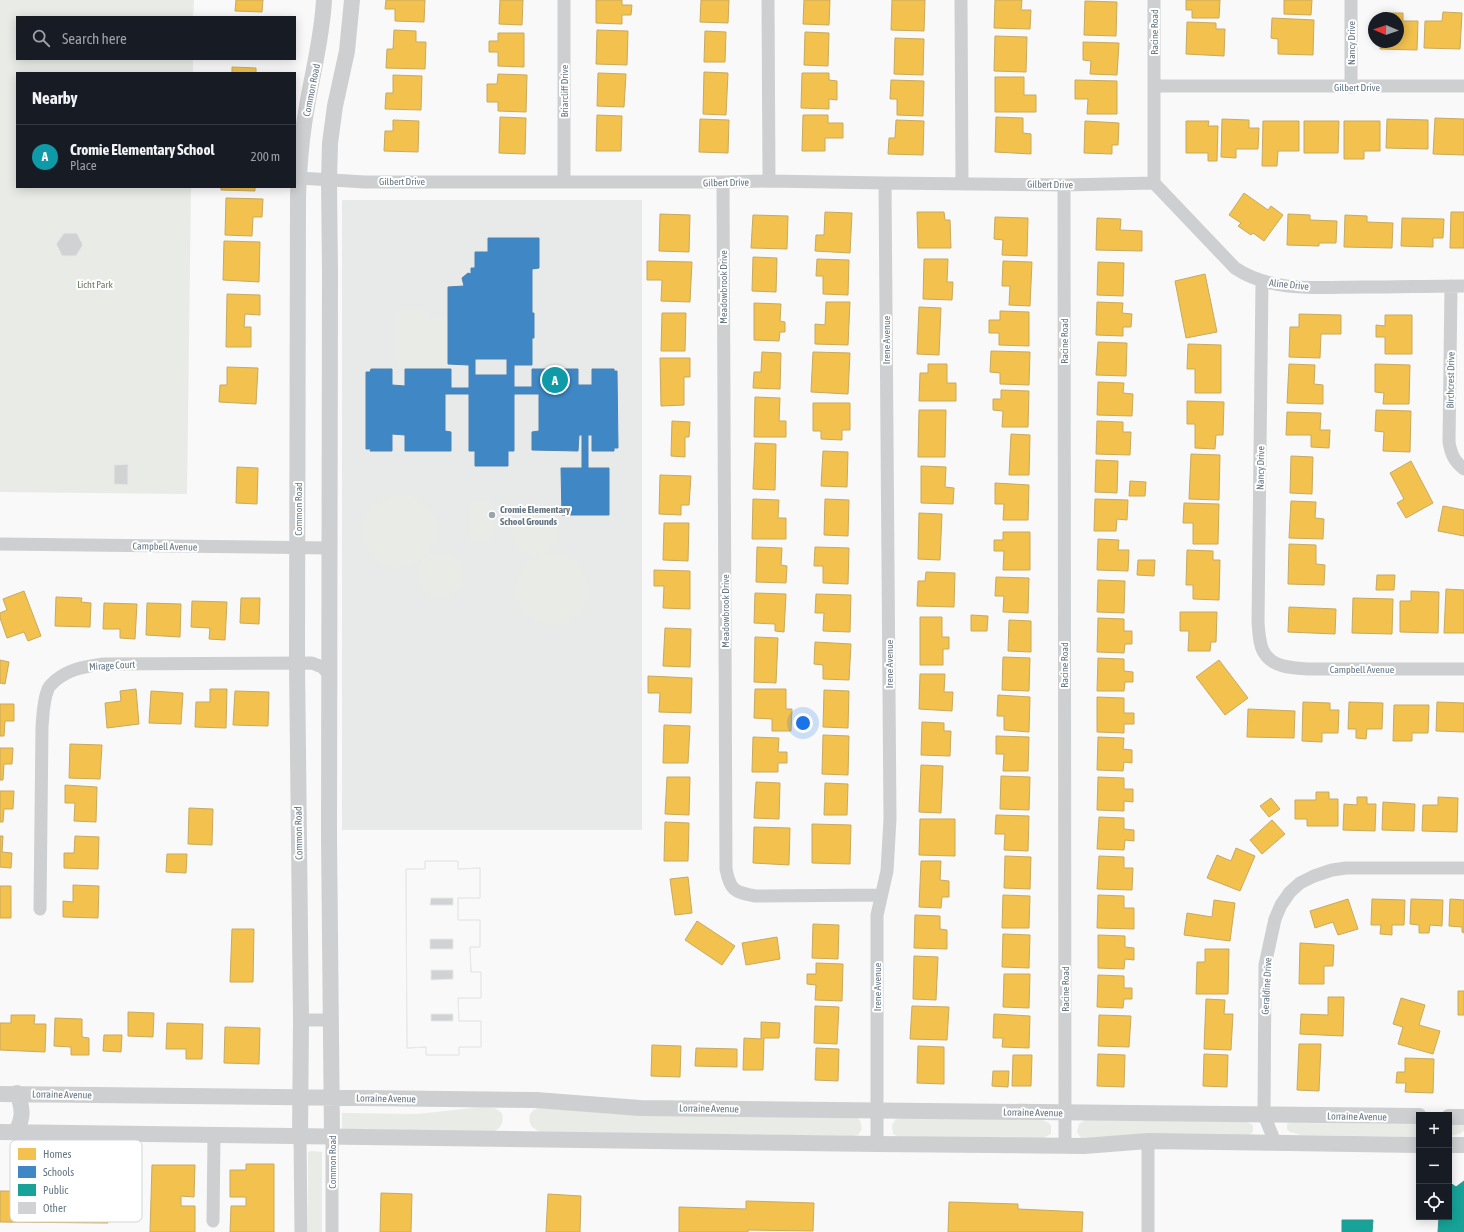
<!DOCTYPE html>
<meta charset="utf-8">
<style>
body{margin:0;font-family:"Asap Condensed",sans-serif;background:#20242c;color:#f1f3f6}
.controls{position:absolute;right:12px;bottom:12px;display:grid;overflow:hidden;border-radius:0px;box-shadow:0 2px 10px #0003}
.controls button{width:36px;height:36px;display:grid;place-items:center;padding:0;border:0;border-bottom:1px solid #363941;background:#171b24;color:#f1f3f6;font:20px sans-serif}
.compass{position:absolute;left:1368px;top:12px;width:36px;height:36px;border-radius:50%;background:#171b24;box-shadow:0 2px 10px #0003;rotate:272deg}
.you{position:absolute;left:803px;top:723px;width:14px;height:14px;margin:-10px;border:3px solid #fff;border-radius:50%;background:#1a73e8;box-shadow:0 0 0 6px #1a73e833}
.badge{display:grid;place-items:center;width:26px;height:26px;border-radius:50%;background:#7c3aed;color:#fff;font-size:13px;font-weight:700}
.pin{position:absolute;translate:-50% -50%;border:2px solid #fff;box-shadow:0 1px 4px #0006}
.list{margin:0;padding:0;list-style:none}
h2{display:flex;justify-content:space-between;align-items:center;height:52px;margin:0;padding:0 16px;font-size:17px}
h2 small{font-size:13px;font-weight:400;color:#9ea1a6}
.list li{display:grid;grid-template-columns:26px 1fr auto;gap:12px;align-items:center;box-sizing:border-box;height:64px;padding:0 16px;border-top:1px solid #363941}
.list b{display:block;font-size:15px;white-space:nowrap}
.list p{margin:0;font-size:13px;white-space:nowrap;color:#9ea1a6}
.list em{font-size:13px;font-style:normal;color:#9ea1a6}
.icon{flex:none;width:22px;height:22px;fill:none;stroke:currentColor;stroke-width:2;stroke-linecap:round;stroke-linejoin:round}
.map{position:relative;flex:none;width:1464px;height:1232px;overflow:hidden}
.search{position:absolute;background:#171b24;box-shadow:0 2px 10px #0003;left:16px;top:16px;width:280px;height:44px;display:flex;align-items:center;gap:10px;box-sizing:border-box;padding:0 14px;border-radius:0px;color:#9ea1a6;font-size:15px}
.panel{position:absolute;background:#171b24;box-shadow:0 2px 10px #0003;left:16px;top:72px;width:280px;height:116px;border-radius:0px}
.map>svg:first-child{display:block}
</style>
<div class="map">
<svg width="1464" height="1232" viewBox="0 0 1464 1232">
<rect width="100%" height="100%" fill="#f9f9f9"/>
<path fill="#e8e9e9" d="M342,200H642V830H342Z"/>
<path fill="#e8ebe6" d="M0,0H194L193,17H17V59H193V73H17V187H191L187,494L0,492Z
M397,311H427V319H447L448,367H397Z
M393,495C397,495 402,494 406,495C426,498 441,521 435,542C433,547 428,553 425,558C453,537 480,579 452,595C447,598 443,599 437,598C416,595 414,576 422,560C415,564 408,568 399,568C369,568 352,530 372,507C378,500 385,498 393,495Z
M470,501H492V540H470Z
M537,509C552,514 563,528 555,543C552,548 547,551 543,554C550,554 558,554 565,556C582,562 590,581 587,598C585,607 578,616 571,620C536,640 499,598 524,567C528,561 535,558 541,555C537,555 533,555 529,554C503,547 507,511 537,509Z
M481,1107L495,1108L502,1113C504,1123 501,1130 491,1132L342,1129V1113L417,1114Z
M539,1108L618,1114L857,1118L860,1120L862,1129L858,1135L853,1136L540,1132L532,1127C527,1119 529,1110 539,1108Z
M900,1118L1042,1120L1049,1123L1051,1126V1134L1043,1138L899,1137L893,1134L892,1125L896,1119Z
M1085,1120L1247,1122L1253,1125V1131L1251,1134L1248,1135L1135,1134L1087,1139L1081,1138L1077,1132L1079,1124Z
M1290,1123L1419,1124V1137L1301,1135L1290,1132L1287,1129V1124Z
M1449,1124H1464V1131L1459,1134L1449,1136Z
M311,1151L322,1152V1232H308V1152Z"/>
<path fill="#f2c14e" stroke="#c8aa5e" d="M236,0H263L262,12L235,11Z
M386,0H425L424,22L395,21V9H385Z
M500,0H523L522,25L499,24Z
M596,0H622V5H632L631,15H622V24L596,23Z
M701,0H729L728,23L700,22Z
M804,0H830L829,25L803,24Z
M892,0H925L924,31L891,30Z
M995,0H1022L1021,10H1031L1030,29L994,28Z
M1186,0H1220L1219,18H1192V10H1186Z
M1284,0H1312L1311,15L1284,14Z
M1085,1L1117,2L1116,36L1084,35Z
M1443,12L1462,13L1460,49L1424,48L1425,21H1442Z
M1382,13H1403V21H1418L1417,50L1380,49L1381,42H1398V18H1382Z
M1272,18L1314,20L1313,55L1278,54V39L1271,38Z
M1187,22L1216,23V29H1225L1224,56L1186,54Z
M394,30L416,31V42H426L425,69L386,68L387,49H393Z
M597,30L628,31L627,65L596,64Z
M705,31L726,32L725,62H704Z
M805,32L829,33L828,66L804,65Z
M498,33H524V67L498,66V52H489V41H498Z
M995,36L1027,37L1026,72L994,71Z
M895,38L924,39L923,75L894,74Z
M1083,42L1119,43L1117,75L1090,74L1091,61L1083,60Z
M232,67L256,68V73H232Z
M704,72L728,73L726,115L703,114Z
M598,73L626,74L624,107L597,106Z
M802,73H829V80L837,81V100L829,99V109L801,108Z
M498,74L527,75L526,112L498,111V102H487V84H497Z
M393,75L422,76L421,110L385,109L386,93H393Z
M995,77H1024V95H1036V112H995Z
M891,80L924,81L923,116L897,115V99H890Z
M1075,80L1117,81V114H1087L1088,99H1075Z
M597,115L622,116L621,151H596Z
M803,115H828V123H843V138H825V151H802Z
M500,117L526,118L525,154L499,153Z
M996,117L1023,118V133L1031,134V154L995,152Z
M1435,118L1464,119V155L1433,154Z
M700,119L729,120L728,153L699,152Z
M1222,119L1249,120V128H1259L1258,149H1236V158L1221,157Z
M1387,119L1428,120V149L1386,148Z
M393,120L419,121L418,152L384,151L385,131H393Z
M896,120L924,121L923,155L888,154L889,138H895Z
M1085,121L1119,123L1118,145H1112V154L1084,153Z
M1186,121H1209L1208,126H1218L1217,161H1208V153H1186Z
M1263,121H1299V151H1278L1277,166H1262Z
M1304,121H1339L1338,153H1304Z
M1344,121H1380V151H1364V159H1344Z
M221,187H255V191L221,190Z
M1244,193L1268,210L1271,206L1283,215L1264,241L1253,233L1251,235L1238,226L1241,223L1229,215Z
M226,198L263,199L262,217H253L252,236L225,235Z
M825,212L852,213L850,253L815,251L816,235H824Z
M917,212H944L945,220H950L951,248H918Z
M1451,212H1464V248H1450Z
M660,214L690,215L689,252L659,251Z
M1288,214L1310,215V220L1337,221L1336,243H1319V246L1287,245Z
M753,215L788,216L787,249L751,248Z
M1345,215L1367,216V222L1393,223L1392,248L1344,247Z
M995,217L1028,218L1027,256L1002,255L1003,240L994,239Z
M1097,218L1121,219L1120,230L1142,231V251L1096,250Z
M1402,218L1444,219L1443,238H1433V247L1401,246Z
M224,241L260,242L259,282L223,280Z
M753,257L777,258L776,292L752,291Z
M817,259L849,260L848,295L823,294V276H816Z
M924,259H948L947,282H953L952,300L923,299Z
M647,261L692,262L690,302L661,301L662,280H647Z
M1003,261L1032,262L1030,306L1009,305L1010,286H1002Z
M1098,262L1124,263L1123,296L1097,295Z
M1205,274L1217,332L1186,338L1175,281Z
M227,294L260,295V315L245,314L244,327H251V347H226Z
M826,302H850L848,345L815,344V324L825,325Z
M1097,302L1123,303L1122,313L1132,314L1131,327H1123V336L1096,335Z
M754,303L781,304L780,321L785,322V332H780L779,341L754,340Z
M919,307L941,308L939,355L917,354Z
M1000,311L1029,312V346L999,345V333H989V320H1000Z
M662,313H686L685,351H661Z
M1299,314L1341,315V334H1321L1320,358L1289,357L1290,327H1299Z
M1385,315H1412V354H1385V337H1376V325L1385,326Z
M1098,342L1127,343L1126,376L1096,375Z
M1188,344L1221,345V393H1195V369H1187Z
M991,351L1030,352L1029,385L1000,384V373L990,372Z
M762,352L781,353L780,389L753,388L754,372H761Z
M813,352L850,353L848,394L811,392Z
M660,358H690V377H684V405L661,406Z
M928,364H947V383H956V401H919L920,373H928Z
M1289,364L1315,365L1314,384L1323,385V404L1287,403Z
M1375,364L1410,365L1409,404H1383L1384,393L1375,392Z
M227,367L258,368L256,404L219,402L220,385H227Z
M1098,382L1124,383L1123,393L1133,394L1132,416L1097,415Z
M1001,390L1029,391L1028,427H1002L1003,411L993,410V399H1001Z
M755,397L780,398L779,421H786V437H754Z
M1187,401L1224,402L1223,435H1216L1215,449L1195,448V424H1187Z
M813,403H850V430H842V440L821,439V431H813Z
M919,410H946L945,457H918Z
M1376,410L1411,411L1410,452L1383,451L1384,432L1375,431Z
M1287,412L1321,413L1320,430H1330L1329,448L1311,447V435H1286Z
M672,421L690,422L689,437H685V457L671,456Z
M1097,421L1123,422V432H1131L1130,455L1096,454Z
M1011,434L1030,435L1029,475H1009Z
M755,443L776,444L775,490L753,489Z
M823,451L848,452L847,487L821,486Z
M1191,454L1220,455L1219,500L1189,499Z
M1291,456L1313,457L1312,494L1290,493Z
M1096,460L1118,461L1117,493L1095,492Z
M1411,461L1433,503L1406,518L1397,503L1404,499L1390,473Z
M921,466L946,467L945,487L954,488L953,504L921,503Z
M237,467L258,468L257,504L236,503Z
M660,475L691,476L689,505H681V515L659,514Z
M1130,481L1146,482L1145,496H1129Z
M995,483L1029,485L1028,520H1003L1004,504H995Z
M753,499L779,500L778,518H786V539H752Z
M825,499L849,500L848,536L824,535Z
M1095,499L1128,500L1127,520L1117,519L1116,531H1094Z
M1291,501L1316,502L1315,518L1324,519L1323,539L1289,538Z
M1184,503L1219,504L1218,544H1193V523H1183Z
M1443,506L1464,510V536L1438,531Z
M919,513L942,514L940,560L918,559Z
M664,523H689L688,561L663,560Z
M1003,532H1030V570H1003L1004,551H994V540H1003Z
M1098,539L1119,540L1118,550H1129L1128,571L1097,570Z
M1289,544L1316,545V564L1325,565L1324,585L1288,584Z
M757,547L782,548L781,565L787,566L786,583L756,582Z
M815,547L849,548L848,584L823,583V566H814Z
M1187,550L1213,551V560H1220L1219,600L1193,599V585H1186Z
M1138,560H1155L1154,576L1137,575Z
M654,570L690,571V609L663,608L664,586H654Z
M926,572L955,573L954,607L917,606L918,581H925Z
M1377,575H1395L1394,590H1376Z
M996,577L1029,578L1028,613L1003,612L1004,596H995Z
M1098,580L1125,581L1124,613L1097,612Z
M1446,589L1464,590V633H1444Z
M24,591L41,636L28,641L24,632L7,638L0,618V613L7,610L3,599Z
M1411,591L1439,592L1438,633L1400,632V601H1411Z
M755,593L786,594L784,632L775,631V624L754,623Z
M816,594L851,595L850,632L823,631L824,613H815Z
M56,597L82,598L81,602L91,603L90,627L55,626Z
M241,598H260L259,624L240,623Z
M1353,598L1393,599L1392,634L1352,633Z
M192,601L227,602L225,640L209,639L210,628L191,627Z
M104,603L137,604L135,639L120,638V629H103Z
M147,603L181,604L180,637L146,635Z
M1289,607L1336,609L1335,634L1288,632Z
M1180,612H1217L1216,642H1211L1210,651H1188L1189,631H1180Z
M971,615L988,616L987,631H971Z
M920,617H942V637H949V649H943V665H920Z
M1098,618L1124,619V631H1132V644H1125L1124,653L1097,652Z
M1009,620L1031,621V652L1008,651Z
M665,628L691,629L690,667L663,666Z
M755,637L778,638L776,683L754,682Z
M815,642L851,644L849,680L823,679V665L814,664Z
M1003,657L1030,658L1029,691L1002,690Z
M1098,658L1124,659V671L1133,672V682H1125L1124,691H1097Z
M0,660L9,662L5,684L0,683Z
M1219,660L1248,698L1225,715L1196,677Z
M920,674H945L944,692H953L952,711L919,709Z
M648,676L692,678L691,713L659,712L660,693H648Z
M136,689L139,724L107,728L105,703L121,701L120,691Z
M210,689H227L226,728L195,727L196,702H210Z
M755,689H786V709H792L791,731H772V719L754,718Z
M824,690L849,691L848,728L823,727Z
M151,691L183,693L181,724L149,723Z
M235,691L269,692L268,726L233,725Z
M998,695L1030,697L1029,732L1004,730V716H997Z
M1097,697L1124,698V713H1134V724H1124V733L1097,732Z
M1303,702L1330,703V710H1339L1338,733H1322V742L1302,741Z
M1349,702L1383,703L1382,729H1367L1366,739L1356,738V729H1348Z
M1437,702L1464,703V732L1436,731Z
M0,704H14V721H5L4,736H0Z
M1394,705H1429L1428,733H1412V741H1393Z
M1248,709L1295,711L1294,738L1247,737Z
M922,722L944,723V731H951L950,756L921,755Z
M664,725L690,726L688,763H663Z
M823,735L849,736L848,775L822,774Z
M996,736L1029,737L1028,771H1003L1004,754H996Z
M753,737L779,738L778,752H787V763H778V772H752Z
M1098,737L1124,738L1123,749L1132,750V763L1124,762L1123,771L1097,770Z
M70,744L102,745L100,779L69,778Z
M0,748H13L12,764H4L3,780H0Z
M921,765L943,766L941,813L919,812Z
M1001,776L1030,777L1029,810L1000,809Z
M667,777H690L689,815L665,814Z
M1098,777L1124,778V789H1133V802L1124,801V811L1097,810Z
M756,782L780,783L779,819L754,818Z
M825,783L848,784L847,815H824Z
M65,785L97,787L96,822L74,821L75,803H65Z
M0,791H14L13,809H4L3,822H0Z
M1316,792H1329V799H1338V826H1307V819H1295V800H1316Z
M1357,797H1367V804H1376L1375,831L1343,830L1344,804L1357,805Z
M1438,797L1458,798L1457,832L1422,831L1423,805H1438Z
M1271,798L1280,809L1269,817L1260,806Z
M1383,802L1415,804L1414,831L1382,830Z
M189,808L213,809L212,845L188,844Z
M996,815L1029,816L1028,851L1004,850L1005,834H995Z
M1099,817L1124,818V829L1134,830V841L1125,840L1124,850L1097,849Z
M920,819H955V856L919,855Z
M1272,820L1285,834L1262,854L1250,840Z
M665,822L689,823L688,861H664Z
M812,824L851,825L850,864L812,863Z
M754,827L790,828L789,865L753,863Z
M0,836H3L2,852L12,853L11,868L0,867Z
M75,836L99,837L98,869L64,868V853H74Z
M1236,848L1255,856L1240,891L1207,878L1217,855L1231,861Z
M167,854H187L186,873L166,872Z
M1005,856L1031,857L1030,889L1004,888Z
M1099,856L1124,857V868H1133L1132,890L1097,889Z
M921,861H941L940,880L949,881V897H942L941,908L919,907Z
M688,877L692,913L675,915L670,879Z
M73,885L99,886L98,918L63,917V901L73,902Z
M0,886H11V918H0Z
M1003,895L1030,896L1029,928H1002Z
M1098,895L1124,896V908H1134V929L1097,928Z
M1348,899L1358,929L1338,935L1333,922L1315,928L1310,911Z
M1372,899L1405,900L1404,925H1392V935L1380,934L1381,925H1371Z
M1411,899L1443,900L1442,926L1430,925L1429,933H1419V925L1410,924Z
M1450,899L1464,900V933L1462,932V927L1449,926Z
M1214,900L1235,903L1230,941L1184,935L1187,913L1212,917Z
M915,915L940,916V929L947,930V949L914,948Z
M697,921L735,946L722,965L685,940Z
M813,924L839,925L838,959L812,958Z
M232,929H254L253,982H230Z
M1003,934L1030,935L1029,968L1002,967Z
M1098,935L1125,936V947L1134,948V960L1125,959L1124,969L1098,968Z
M777,937L780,959L746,965L742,943Z
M1300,943L1334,945L1333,966H1324V984H1299Z
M1205,949H1229L1228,994H1196L1197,962H1205Z
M914,956L938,957L936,1000L913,999Z
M816,963L843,964L842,1001L815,1000L816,985L807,984V974H816Z
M1004,974H1030L1029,1008L1003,1007Z
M1098,975L1124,976V988H1132V999H1124L1123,1008L1097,1007Z
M1458,991H1464V1015H1458Z
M1328,997H1344L1343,1036L1300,1034L1301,1014L1328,1015Z
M1401,998L1425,1005L1419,1025L1440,1031L1433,1054L1398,1044L1403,1027L1393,1024Z
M1206,999L1225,1000L1224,1014H1233L1231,1050L1204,1049Z
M815,1006L839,1007L837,1044L814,1043Z
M912,1006L949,1007L947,1040L910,1039Z
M128,1012L154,1013L153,1037L128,1036Z
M994,1014L1030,1016L1029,1048L1002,1047L1003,1038H993Z
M11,1015H35L34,1024H46L45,1052L0,1050V1023H11Z
M1099,1015L1131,1016L1129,1047L1098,1046Z
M55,1018L82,1019V1037L89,1038V1055H71V1047L54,1046Z
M761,1022L780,1023L779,1038H764L763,1070H743L744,1038L761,1039Z
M167,1023L203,1024L202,1059H186V1049H166Z
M225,1027L260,1028L259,1064L224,1063Z
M104,1035H122L121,1052L103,1051Z
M1299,1044H1321L1319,1091L1297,1090Z
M652,1045L681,1046L680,1077L651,1076Z
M918,1046L944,1047V1084L917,1083Z
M696,1048L737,1049V1067L695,1066Z
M816,1048L839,1049L838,1081L815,1080Z
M1098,1054L1125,1055L1124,1087L1097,1086Z
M1204,1054L1228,1055L1227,1087L1203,1086Z
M1013,1055H1032L1031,1086H1012Z
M1405,1058L1434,1059L1433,1093L1405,1092L1406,1083H1396L1397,1072H1405Z
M993,1071H1009L1008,1087L992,1086Z
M246,1164H274V1232H230L231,1206H246V1197H230V1170H246Z
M152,1165H195L194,1197L181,1196V1206H195V1232H150Z
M0,1191L109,1192L108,1223L0,1222Z
M381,1193L412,1194L411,1232H380Z
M548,1194L581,1196L580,1232H546Z
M746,1201L814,1203L813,1231L748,1230V1232H679V1207L746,1209Z
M949,1202L1018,1204V1209L1083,1212L1082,1232H948Z"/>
<path fill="#3f88c5" stroke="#4a83b1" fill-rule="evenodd" d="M488,238H539V268L532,269V313H534V338H532V365H514V387H532V369H578V385H592V369H614V371H617L618,448H614V451H592V435H588V468H609V515H562L561,468H582V435H579L578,451L532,450V432L539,431V394H514V451H508V466H475V451H469V394H445V431L451,432V451H405V435L392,434V451H370L371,449H366V372H370L371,369H392V385L405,386V369H451V388H469V365L448,364V287L464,286L462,278L468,273L471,274V268H475V252H488ZM475,359H507V375H475Z"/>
<path fill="#17a398" stroke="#2e9692" d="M1464,1181V1232H1438L1439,1217H1449V1182L1456,1187Z
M1342,1220H1373L1372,1232H1342Z"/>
<path fill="#d0d2d3" stroke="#e8e8e8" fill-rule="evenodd" d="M64,233H77L83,245L76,256H62L56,244Z
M128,464V485L114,484V465Z
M425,861H458V869L480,868V898H458V920H480V947H470L471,972H481V998H458L459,1021H481V1047H459V1055H426V1047L407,1048L406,869H425ZM431,898H453V905H430ZM430,939H453V949H430ZM431,970H453V979L431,980ZM431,1014H453V1021H431Z
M425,861H458V869L480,868V898H458V920H480V947H470L471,972H481V998H458L459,1021H481V1047H459V1055H426V1047L407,1048L406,869H425Z"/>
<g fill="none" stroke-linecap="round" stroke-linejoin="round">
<path stroke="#cecfd0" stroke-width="13" d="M564,0V181
M768,0L769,181
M961,0L962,183
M1351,0V87
M1154,86H1464
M299,178L365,182H723L769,181L885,183L1064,185L1154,183
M723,182L726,869C730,890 734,892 755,896L881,895
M1154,183L1235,268C1272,293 1320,287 1363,287C1397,287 1430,286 1464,286
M1154,183V0
M1064,185L1065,1145
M1262,281L1258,623C1259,632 1259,646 1265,654C1274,668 1294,668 1309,669H1464
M1451,286L1449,442C1451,454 1454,461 1464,469
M0,544L330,548
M40,909L42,727C43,715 43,701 48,689C49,686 53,683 56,680C71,668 85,667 103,664L312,663L322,667L329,674
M301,1020H330
M300,1137L301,1232
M1148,1141V1232
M1275,1142L1264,1115L1265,965L1275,919L1281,905L1290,892L1300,883L1314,876L1332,870L1346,868H1464
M877,1144V915L887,871L890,819L885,183
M213,1221L214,1136
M332,1232V1137"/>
<path stroke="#cecfd0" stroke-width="16" d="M0,1094L536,1100L640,1108L1419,1116
M1449,1117H1464
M0,1132L877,1144L1084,1146L1148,1141L1419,1145
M15,1133C24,1118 23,1109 17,1093
M300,1137L301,1020L297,664L298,197C299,169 301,140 306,112C312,74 322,39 324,0
M332,1137L329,837L330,273L329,181L330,143L335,106L347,51L352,0
M1449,1145H1464"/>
</g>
<circle fill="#99a4ac" stroke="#fff" stroke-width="1.5" cx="492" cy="515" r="4"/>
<g text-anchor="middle" stroke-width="4" stroke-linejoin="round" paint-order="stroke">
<g font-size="10" fill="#657683" stroke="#fff">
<text transform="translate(1154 32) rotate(-90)" y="4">Racine Road</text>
<text transform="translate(1351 43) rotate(-90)" y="4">Nancy Drive</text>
<text x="1357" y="91">Gilbert Drive</text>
<text transform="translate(311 90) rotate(-79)" y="4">Common Road</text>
<text transform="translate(564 91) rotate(-90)" y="4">Briarcliff Drive</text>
<text x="402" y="185">Gilbert Drive</text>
<text transform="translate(726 182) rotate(-1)" y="4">Gilbert Drive</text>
<text transform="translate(1050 184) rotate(1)" y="4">Gilbert Drive</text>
<text transform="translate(1289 284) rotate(6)" y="4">Aline Drive</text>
<text transform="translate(723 287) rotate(-90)" y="4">Meadowbrook Drive</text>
<text transform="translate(886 340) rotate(-90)" y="4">Irene Avenue</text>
<text transform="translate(1064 341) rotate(-90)" y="4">Racine Road</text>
<text transform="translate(1450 380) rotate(-89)" y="4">Birchcrest Drive</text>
<text transform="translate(1260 468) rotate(-89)" y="4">Nancy Drive</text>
<text transform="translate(298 509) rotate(-90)" y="4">Common Road</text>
<text transform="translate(165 546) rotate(1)" y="4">Campbell Avenue</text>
<text transform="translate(725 611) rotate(-90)" y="4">Meadowbrook Drive</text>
<text transform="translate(889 664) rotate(-90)" y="4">Irene Avenue</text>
<text transform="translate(112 665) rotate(-3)" y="4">Mirage Court</text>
<text transform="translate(1064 665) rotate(-90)" y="4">Racine Road</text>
<text x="1362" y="673">Campbell Avenue</text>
<text transform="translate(298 833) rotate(-91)" y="4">Common Road</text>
<text transform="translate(1266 986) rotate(-87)" y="4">Geraldine Drive</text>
<text transform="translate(877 987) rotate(-90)" y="4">Irene Avenue</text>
<text transform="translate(1065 989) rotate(-90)" y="4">Racine Road</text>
<text transform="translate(62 1094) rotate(1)" y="4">Lorraine Avenue</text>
<text transform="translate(386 1098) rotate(1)" y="4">Lorraine Avenue</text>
<text transform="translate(709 1108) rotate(1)" y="4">Lorraine Avenue</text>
<text transform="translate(1033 1112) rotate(1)" y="4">Lorraine Avenue</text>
<text transform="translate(1357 1116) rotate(1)" y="4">Lorraine Avenue</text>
<text transform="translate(332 1162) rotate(-90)" y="4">Common Road</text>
</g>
<g font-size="10" fill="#687a64" stroke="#fff">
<text x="95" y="288">Licht Park</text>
</g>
<g font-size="10" font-weight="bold" fill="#657683" stroke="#fff" text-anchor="start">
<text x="500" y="513">Cromie Elementary<tspan x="500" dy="12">School Grounds</tspan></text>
</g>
</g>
<rect x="10" y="1140" width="132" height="82" rx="6" fill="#fff" stroke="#d1d6da" stroke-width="1"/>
<rect x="18" y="1148" width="18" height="12" fill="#f2c14e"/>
<rect x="18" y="1166" width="18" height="12" fill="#3f88c5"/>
<rect x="18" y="1184" width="18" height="12" fill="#17a398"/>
<rect x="18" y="1202" width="18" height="12" fill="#d0d2d3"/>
<g font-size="11" fill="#657683">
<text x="43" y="1158">Homes</text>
<text x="43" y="1176">Schools</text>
<text x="43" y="1194">Public</text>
<text x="43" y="1212">Other</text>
</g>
</svg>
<div class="controls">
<button>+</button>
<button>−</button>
<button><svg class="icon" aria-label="locate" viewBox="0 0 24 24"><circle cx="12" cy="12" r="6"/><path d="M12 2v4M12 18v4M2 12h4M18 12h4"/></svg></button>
</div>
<svg class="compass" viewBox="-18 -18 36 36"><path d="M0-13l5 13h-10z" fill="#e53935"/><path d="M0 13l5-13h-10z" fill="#9ea1a6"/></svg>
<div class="you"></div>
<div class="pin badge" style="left:555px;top:380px;background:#0f9aa8">A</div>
<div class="search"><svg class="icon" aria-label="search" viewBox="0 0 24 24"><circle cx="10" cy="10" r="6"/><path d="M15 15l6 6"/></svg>Search here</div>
<section class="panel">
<h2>Nearby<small></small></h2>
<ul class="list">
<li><span class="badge" style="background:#0f9aa8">A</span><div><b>Cromie Elementary School</b><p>Place</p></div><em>200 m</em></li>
</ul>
</section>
</div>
